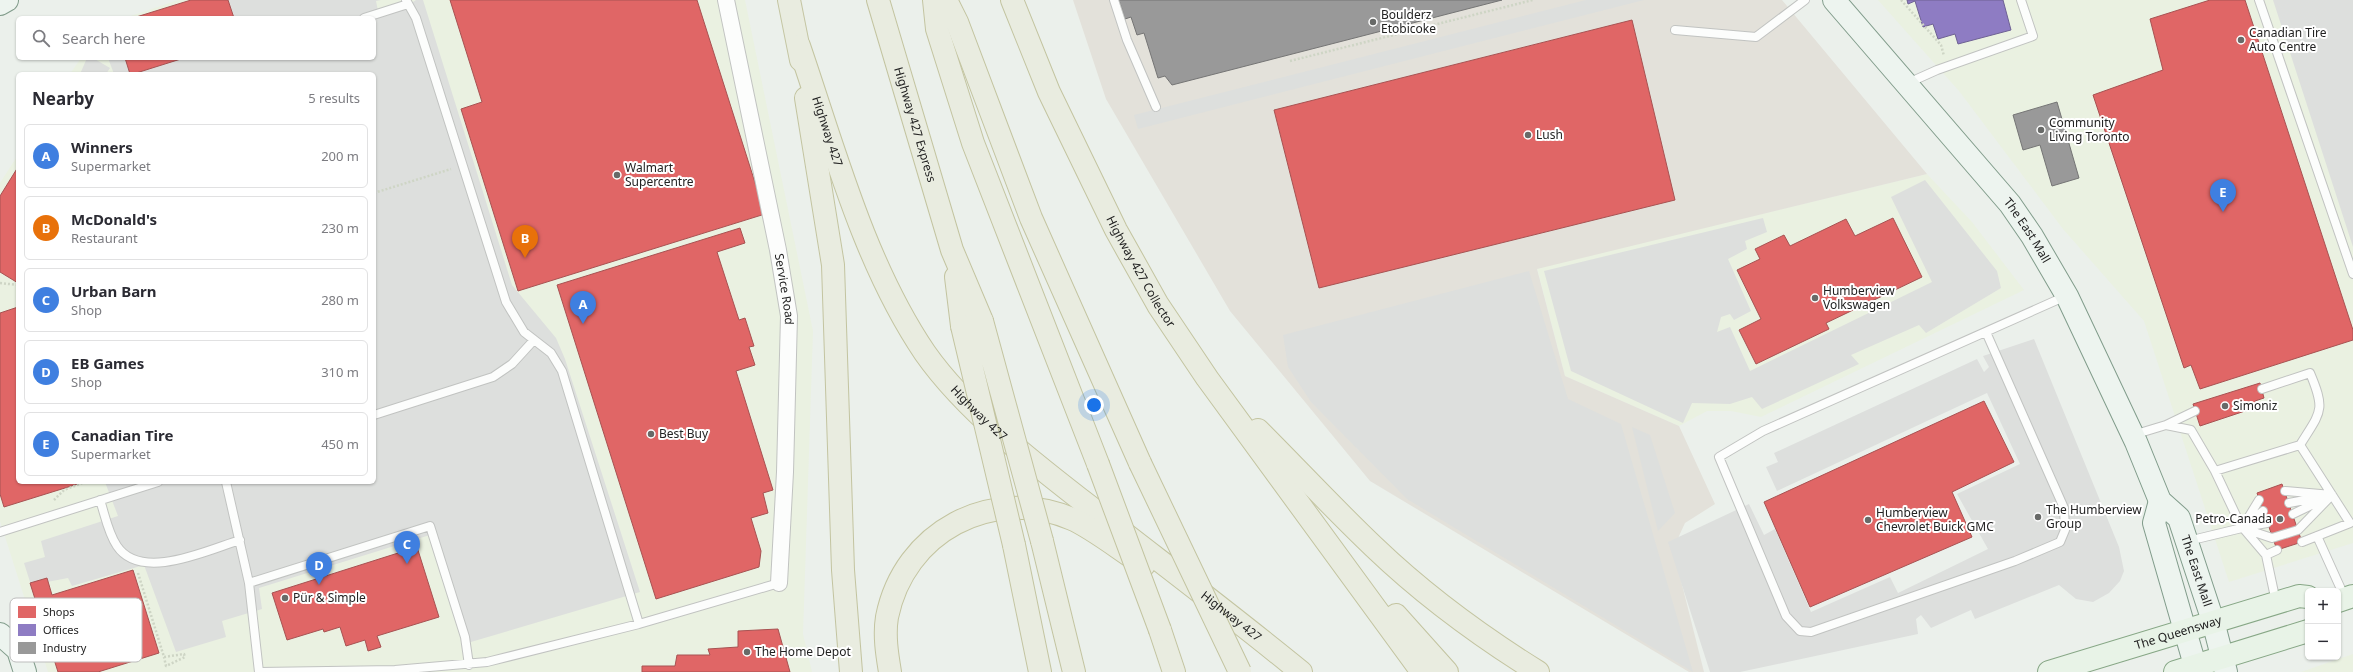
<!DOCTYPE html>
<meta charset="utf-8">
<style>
body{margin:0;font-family:"Noto Sans",sans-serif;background:#f7f7f7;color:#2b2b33}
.controls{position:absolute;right:12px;bottom:12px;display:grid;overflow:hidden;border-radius:6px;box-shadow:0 1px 3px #0004}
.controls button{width:36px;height:36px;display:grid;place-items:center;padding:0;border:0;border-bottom:1px solid #e1e1e2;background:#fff;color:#2b2b33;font:20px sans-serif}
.you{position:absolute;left:1094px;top:405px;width:14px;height:14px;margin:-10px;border:3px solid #fff;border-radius:50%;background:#1a73e8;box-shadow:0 0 0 6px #1a73e833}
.badge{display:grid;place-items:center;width:26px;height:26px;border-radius:50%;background:#7c3aed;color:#fff;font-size:13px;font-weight:700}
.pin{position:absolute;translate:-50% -33px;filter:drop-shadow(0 1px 2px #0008)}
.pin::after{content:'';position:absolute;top:21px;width:14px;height:12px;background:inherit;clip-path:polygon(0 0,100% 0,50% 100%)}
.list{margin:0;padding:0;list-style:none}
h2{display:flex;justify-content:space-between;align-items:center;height:52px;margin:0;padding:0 16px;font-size:17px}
h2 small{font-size:13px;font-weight:400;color:#7c7c81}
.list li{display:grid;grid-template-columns:26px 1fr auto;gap:12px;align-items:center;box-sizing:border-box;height:64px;margin:0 8px 8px;padding:0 8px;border:1px solid #e1e1e2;border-radius:6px}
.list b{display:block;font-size:15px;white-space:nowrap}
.list p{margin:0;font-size:13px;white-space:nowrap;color:#7c7c81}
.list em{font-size:13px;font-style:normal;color:#7c7c81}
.icon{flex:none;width:22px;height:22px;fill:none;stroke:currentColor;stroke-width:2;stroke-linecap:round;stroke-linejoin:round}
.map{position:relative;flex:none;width:2353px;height:672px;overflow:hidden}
.search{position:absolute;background:#fff;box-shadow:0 1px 3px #0004;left:16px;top:16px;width:360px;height:44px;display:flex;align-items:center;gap:10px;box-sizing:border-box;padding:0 14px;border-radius:6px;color:#7c7c81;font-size:15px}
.panel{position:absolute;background:#fff;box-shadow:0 1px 3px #0004;left:16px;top:72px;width:360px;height:412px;border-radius:6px}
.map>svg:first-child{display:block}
</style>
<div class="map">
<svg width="2353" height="672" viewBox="0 0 2353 672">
<rect width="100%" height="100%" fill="#ebf0eb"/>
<path fill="#eaf1e1" d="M178,0H745L813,331L803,634L812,672H48L0,521V183L18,155V482H374V74H70L81,58H374V18H125Z
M1878,0H2353V543L2229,582L2144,321L2063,229L1959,91Z
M1927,174L1972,222L2024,290L1761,417L1731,411H1707L1679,426L1565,376L1537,268Z
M2353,654V672H2301Z"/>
<path fill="#e3e1da" d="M1073,0H1782L1927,174L1537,269L1565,376L1679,426L1715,504L1685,523L1673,549L1704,672H1689L1370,481L1230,311L1106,99Z"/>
<path fill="#dddfdd" d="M195,0H381L376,1L379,16L407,6L416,0H423L512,285L556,338L565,359L640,592L464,644L433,534L259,588L262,609L222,621L226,637L176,652L144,565L72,586L68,578L31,585L24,563L45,557L41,541L118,516L105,482H374V74H114L108,58H374V18H135Z
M1586,0H1644L1138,129L1134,115Z
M2273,0H2353V247Z
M87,58H93L110,68L106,74H80Z
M1925,180L1997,271L2001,288L1926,333L1919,325L1851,355L1859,364L1762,409L1752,397L1730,404L1692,403L1683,423L1571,371L1544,271L1763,218L1767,232L1745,241L1747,249L1728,259L1751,311L1734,320L1730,314L1721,317L1717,332L1730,327L1750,371L1932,282L1891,197Z
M1529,271L1568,399L1621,424L1693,672L1407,499L1311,402L1288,367L1283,335Z
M2034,339L2119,547L2124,571L2120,581L2109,593L2093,602L2076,599L2059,585L1975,619L1971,610L1931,628L1921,615L1916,619L1918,634L1740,672H1710L1668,542L1749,504L1764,535L1775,529L1811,612L1890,577L1898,593L1988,549L1957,494L2020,464L1987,393L1777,491L1766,467L1778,462L1774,453L1977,359L1984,372L1989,367L1983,356Z
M1632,427L1650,435L1675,513L1658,531Z"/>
<path fill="#e06666" stroke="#a75252" d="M191,0H228L234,18H133Z
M450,0H697L765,214L518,291L461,109L482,102Z
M2210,0H2245L2353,330V340L2200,389L2191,365L2184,368L2093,95L2163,70L2150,19Z
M1632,20L1675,200L1319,288L1274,110Z
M125,58H184L133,74H130Z
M18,167V283L0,272V196Z
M1893,218L1922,277L1826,323L1829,329L1756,364L1739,330L1761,319L1737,270L1760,259L1755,249L1784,235L1790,246L1846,219L1855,236Z
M740,228L745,243L717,252L739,320L745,318L754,346L749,347L755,365L736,371L773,490L763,493L768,513L751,518L761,551L759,567L656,599L557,285Z
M18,307V482L81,483L4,507L0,494V313Z
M2260,383L2264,398L2255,401L2257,407L2200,426L2193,404Z
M1984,401L2014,462L1952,492L1972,537L1810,607L1764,502Z
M2282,484L2302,542L2277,550L2257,493Z
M417,547L439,617L377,636L381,647L368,651L365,640L346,646L340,627L324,632L323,629L287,640L272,593Z
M133,570L159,653L98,672H58L30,583L47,578L52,595Z
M778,629L790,672H642V666H675L677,655H710L708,649L738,647V631Z"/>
<path fill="#8e7cc3" stroke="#6e6193" d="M1907,0H2003L2011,30L1958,44L1955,34L1938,39L1933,24L1923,27L1915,1L1908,4Z"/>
<path fill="#999" stroke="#757575" d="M1119,0H1502L1172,85L1165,76L1158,78L1144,33L1137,35L1131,17L1125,19Z
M2057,102L2079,178L2052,186L2040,145L2023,150L2013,115Z"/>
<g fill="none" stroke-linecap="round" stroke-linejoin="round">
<defs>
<path id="lane" d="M406,0L416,18L506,302L524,332L551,353L562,371L639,624
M1114,0L1127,40L1156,107
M2259,0L2353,274
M364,18L408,4
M1675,30L1756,37L1805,0
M1908,83L1937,70L2033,36L2021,0
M1986,332L2064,508L2065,530L2060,542L2015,561L1811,632L1800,631L1786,616L1719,457L1763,431L2066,296
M374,415L493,377L512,364L533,341
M2166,425L2195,411
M2133,435L2166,425L2191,430L2215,471L2300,445C2321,411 2326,411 2310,373L2262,389
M2300,445L2350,523L2302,542
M226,482L249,583L259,672
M2285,491L2332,495
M100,500C105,515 108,533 117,546C141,582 208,550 240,540
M2289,503L2321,497
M2293,514L2326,498
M2246,525L2263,511
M2245,527L2267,523
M2242,528L2272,538L2298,530L2332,495
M2242,528L2259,500
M2243,528L2266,555L2276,602
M0,532L158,482
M2317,536L2345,598
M2188,541L2242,528L2215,471
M2266,555L2277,550
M249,583L430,526L465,637L469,665
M260,672L395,670L487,662L639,624L779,583"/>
<g id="street">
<path id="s1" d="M726,0L778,250L789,316L785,472L779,583"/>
</g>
<g id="secondary">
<path id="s2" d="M1834,0L2010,204L2032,236L2067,296L2136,442L2160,501L2179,518L2213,621L2226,672"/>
<path d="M0,4L7,0"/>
<path d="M2160,501L2154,523L2197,672"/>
<path d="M0,634L18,650L25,672"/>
</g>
<g id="primary">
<path d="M2338,601L2353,596"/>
<path id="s3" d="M2049,672L2299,596L2308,597"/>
<path d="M2175,672L2308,631"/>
</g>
<g id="highway">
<path d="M789,0L801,60"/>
<path id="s4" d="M878,0L952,250L982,321"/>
<path d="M934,0L937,29L973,143L1098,464"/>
<path d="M946,0L957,22L1031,218L1140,463"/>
<path id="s5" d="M1012,0L1049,92L1116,230L1158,305L1207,378L1422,672"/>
<path id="s6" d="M799,46C834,148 864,263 925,353C967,413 1041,469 1098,513C1166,566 1235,618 1301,672"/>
<path d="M806,98L833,265L843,570L851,672"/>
<path d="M956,277L962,326"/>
<path d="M1258,430C1297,469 1334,509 1374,547C1423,594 1480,636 1538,672"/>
<path d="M1042,541L1074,672"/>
<path d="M1014,545L1040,672"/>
<path d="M1396,615L1447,672"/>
<path d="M1160,630L1174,672"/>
<path d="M890,672C887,654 884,635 887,617C904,532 991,485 1072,519C1093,528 1123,552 1144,565"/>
</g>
</defs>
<use href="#lane" stroke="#c1c3c1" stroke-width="10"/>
<use href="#street" stroke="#c1c3c1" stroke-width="18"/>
<use href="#secondary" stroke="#819c8b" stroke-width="24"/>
<use href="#primary" stroke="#87a786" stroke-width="24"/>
<use href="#highway" stroke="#c3c4a0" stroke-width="24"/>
<path stroke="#ced5c5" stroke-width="2.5" stroke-dasharray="2 2" stroke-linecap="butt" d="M1901,0L1941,45L1944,56
M1290,61L1533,0
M374,193L451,169
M0,283L18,285
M54,500L64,490L85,482
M138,573L164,657L184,654L185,657L166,666L164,657"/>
<use href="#lane" stroke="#fcfdfc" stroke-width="8"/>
<use href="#street" stroke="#fcfdfc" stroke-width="16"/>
<use href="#secondary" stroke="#edf4ef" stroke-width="22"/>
<use href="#primary" stroke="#e8f3e7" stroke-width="22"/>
<use href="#highway" stroke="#e9ece0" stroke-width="22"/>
<defs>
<path id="highway-bridge" d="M982,321L1042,541
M962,326L1014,545
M1140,463L1240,672
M1098,464L1160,630"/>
</defs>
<use href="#highway-bridge" stroke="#c3c4a0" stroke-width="24" stroke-linecap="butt"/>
<use href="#highway-bridge" stroke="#e9ece0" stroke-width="22"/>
</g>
<g fill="#686a68" stroke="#fff" stroke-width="1.5">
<circle cx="1373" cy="22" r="4"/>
<circle cx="2241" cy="40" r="4"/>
<circle cx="2041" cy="130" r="4"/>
<circle cx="1528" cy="135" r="4"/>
<circle cx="617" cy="175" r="4"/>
<circle cx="1815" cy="298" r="4"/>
<circle cx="2225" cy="406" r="4"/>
<circle cx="651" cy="434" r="4"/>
<circle cx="2038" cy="517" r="4"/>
<circle cx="2280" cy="519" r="4"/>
<circle cx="1868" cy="520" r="4"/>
<circle cx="285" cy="598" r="4"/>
<circle cx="747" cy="652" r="4"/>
</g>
<g text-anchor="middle" stroke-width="4" stroke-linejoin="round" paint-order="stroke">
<g font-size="12" fill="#222" stroke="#fff" text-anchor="start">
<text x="1381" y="19">Boulderz<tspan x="1381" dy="14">Etobicoke</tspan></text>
<text x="2249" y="37">Canadian Tire<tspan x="2249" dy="14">Auto Centre</tspan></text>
<text x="2049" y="127">Community<tspan x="2049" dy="14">Living Toronto</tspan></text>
<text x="1536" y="139">Lush</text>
<text x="625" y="172">Walmart<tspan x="625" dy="14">Supercentre</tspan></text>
<text x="1823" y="295">Humberview<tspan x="1823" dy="14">Volkswagen</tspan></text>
<text x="2233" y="410">Simoniz</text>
<text x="659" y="438">Best Buy</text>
<text x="2046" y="514">The Humberview<tspan x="2046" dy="14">Group</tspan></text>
<text x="1876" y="517">Humberview<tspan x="1876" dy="14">Chevrolet Buick GMC</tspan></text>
<text x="2272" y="523" text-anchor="end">Petro-Canada</text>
<text x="293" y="602">Pür &amp; Simple</text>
<text x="755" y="656">The Home Depot</text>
</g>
<g font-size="12" fill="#222" stroke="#fff">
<text dy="4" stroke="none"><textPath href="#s4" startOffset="130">Highway 427 Express</textPath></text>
<text dy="4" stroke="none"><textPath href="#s6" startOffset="90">Highway 427</textPath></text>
<text dy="4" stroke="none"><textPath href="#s2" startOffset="301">The East Mall</textPath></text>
<text dy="4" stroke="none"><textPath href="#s5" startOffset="301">Highway 427 Collector</textPath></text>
<text dy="4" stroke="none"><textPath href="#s1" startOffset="295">Service Road</textPath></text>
<text dy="4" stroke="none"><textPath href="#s6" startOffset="414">Highway 427</textPath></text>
<text dy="4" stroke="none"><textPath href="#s2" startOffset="684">The East Mall</textPath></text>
<text dy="4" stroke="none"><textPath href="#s6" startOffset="738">Highway 427</textPath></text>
<text dy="4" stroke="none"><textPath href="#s3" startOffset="135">The Queensway</textPath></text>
</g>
</g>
<rect x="10" y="598" width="132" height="64" rx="6" fill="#fff" stroke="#bdbdbd" stroke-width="1"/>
<rect x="18" y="606" width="18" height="12" fill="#e06666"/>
<rect x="18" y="624" width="18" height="12" fill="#8e7cc3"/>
<rect x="18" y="642" width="18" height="12" fill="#999"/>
<g font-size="11" fill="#222">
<text x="43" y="616">Shops</text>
<text x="43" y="634">Offices</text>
<text x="43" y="652">Industry</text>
</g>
</svg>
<div class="controls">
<button>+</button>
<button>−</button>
</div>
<div class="you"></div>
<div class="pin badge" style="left:583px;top:324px;background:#3f7fe0">A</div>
<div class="pin badge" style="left:525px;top:258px;background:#e8710a">B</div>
<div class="pin badge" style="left:407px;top:564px;background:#3f7fe0">C</div>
<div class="pin badge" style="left:319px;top:585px;background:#3f7fe0">D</div>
<div class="pin badge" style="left:2223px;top:212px;background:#3f7fe0">E</div>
<div class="search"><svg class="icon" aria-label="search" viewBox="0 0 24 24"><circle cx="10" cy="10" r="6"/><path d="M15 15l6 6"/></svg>Search here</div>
<section class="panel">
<h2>Nearby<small>5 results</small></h2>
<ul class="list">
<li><span class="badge" style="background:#3f7fe0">A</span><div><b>Winners</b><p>Supermarket</p></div><em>200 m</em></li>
<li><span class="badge" style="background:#e8710a">B</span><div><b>McDonald's</b><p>Restaurant</p></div><em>230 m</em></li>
<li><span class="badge" style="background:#3f7fe0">C</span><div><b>Urban Barn</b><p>Shop</p></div><em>280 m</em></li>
<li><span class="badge" style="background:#3f7fe0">D</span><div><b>EB Games</b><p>Shop</p></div><em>310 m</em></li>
<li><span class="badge" style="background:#3f7fe0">E</span><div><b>Canadian Tire</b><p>Supermarket</p></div><em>450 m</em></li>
</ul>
</section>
</div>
